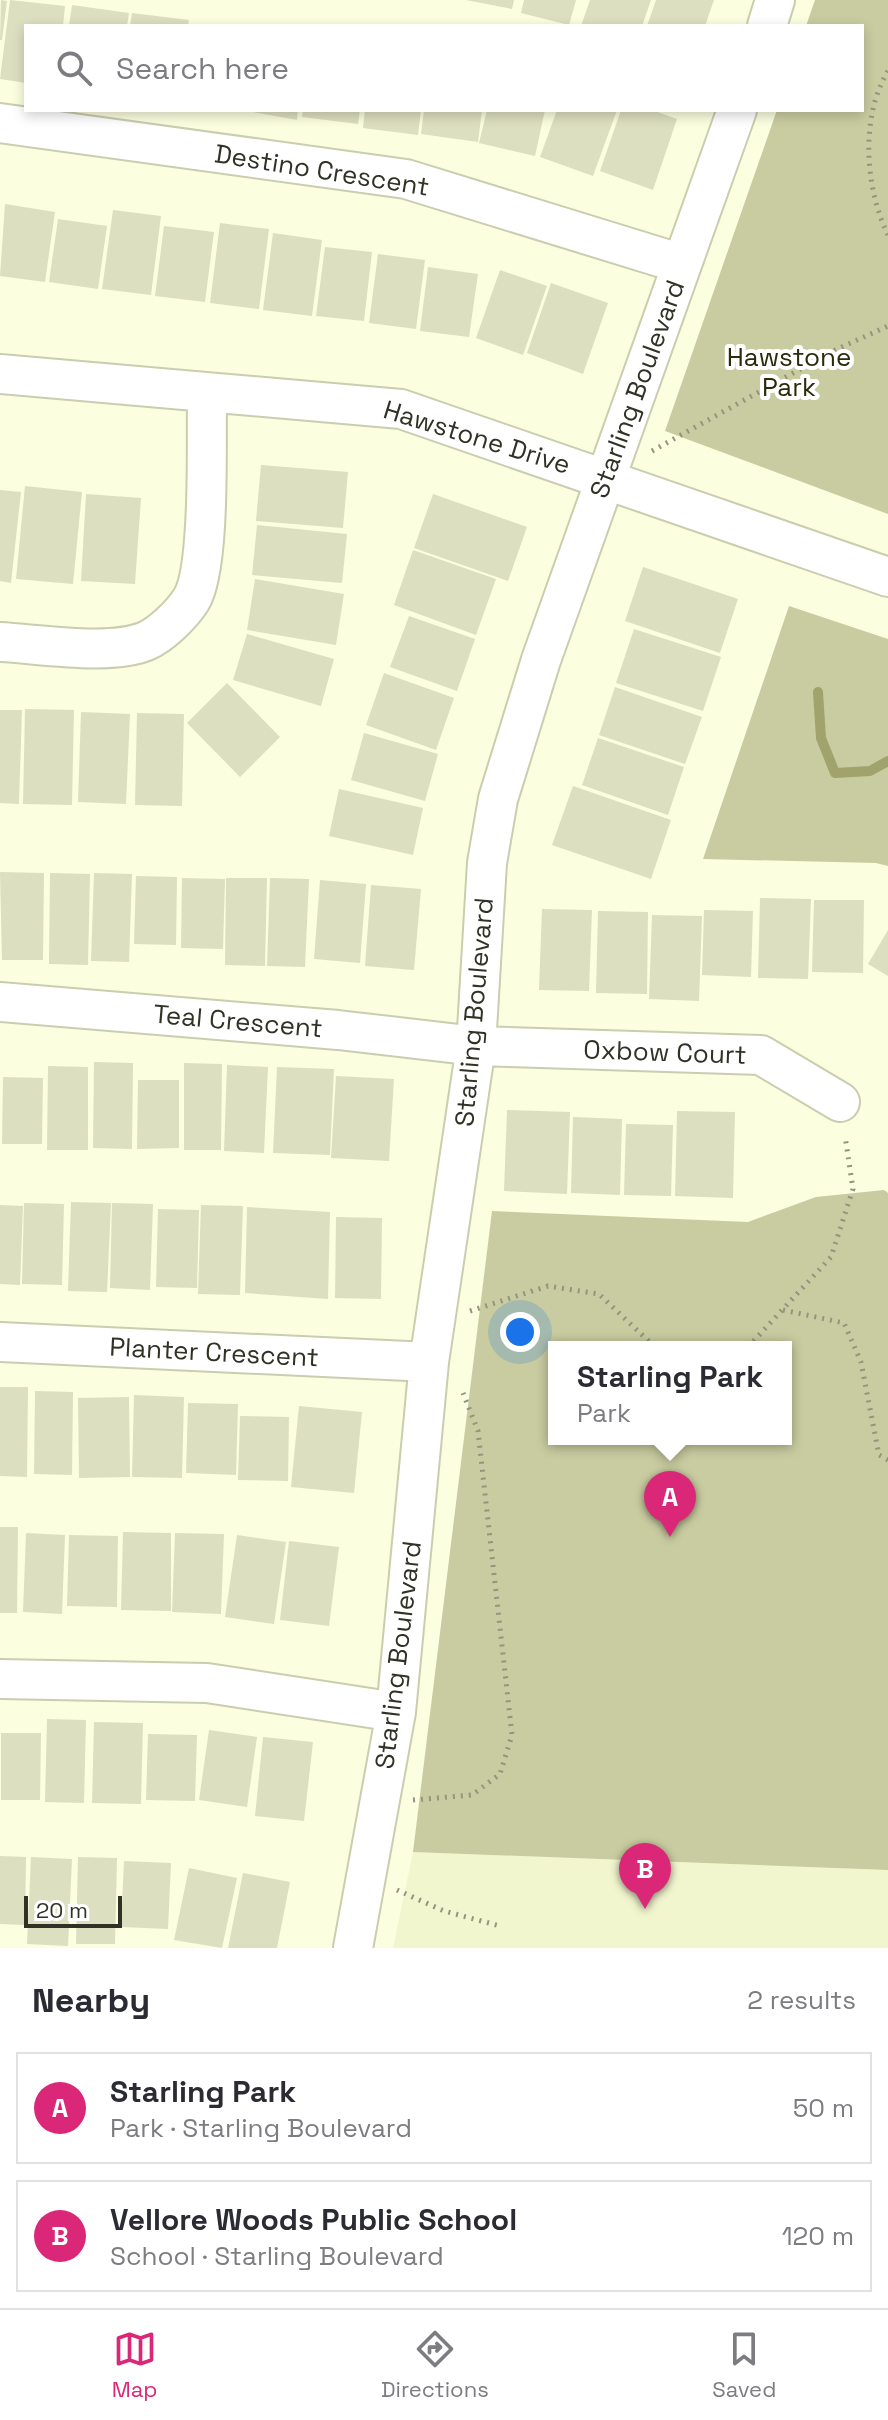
<!DOCTYPE html>
<meta charset="utf-8">
<style>
body{margin:0;font-family:"Space Grotesk",sans-serif;background:#f2f2f3;color:#2b2b33}
.scale{position:absolute;left:24px;bottom:20px;width:98px;box-sizing:border-box;padding-left:8px;border:4px solid #313226;border-top:0;font-size:22px;line-height:28px;white-space:nowrap;color:#313226;-webkit-text-stroke:6px #fff;paint-order:stroke}
.you{position:absolute;left:520px;top:1332px;width:28px;height:28px;margin:-20px;border:6px solid #fff;border-radius:50%;background:#1a73e8;box-shadow:0 0 0 12px #1a73e833}
.badge{display:grid;place-items:center;width:52px;height:52px;border-radius:50%;background:#db2777;color:#fff;font-size:26px;font-weight:700}
.pin{position:absolute;translate:-50% -66px;filter:drop-shadow(0 2px 4px #0008)}
.pin::after{content:'';position:absolute;top:42px;width:28px;height:24px;background:inherit;clip-path:polygon(0 0,100% 0,50% 100%)}
.popup{position:absolute;left:548px;top:1341px;width:244px;height:104px;box-sizing:border-box;display:grid;place-content:center;border-radius:0px;background:#fff;filter:drop-shadow(0 2px 6px #0005);font-size:26px;white-space:nowrap;color:#7c7c81}
.popup b{font-size:30px;color:#2b2b33}
.popup::after{content:'';position:absolute;left:50%;top:100%;margin-left:-16px;border:16px solid transparent;border-top-color:#fff}
.list{margin:0;padding:0;list-style:none}
h2{display:flex;justify-content:space-between;align-items:center;height:104px;margin:0;padding:0 32px;font-size:34px}
h2 small{font-size:26px;font-weight:400;color:#7c7c81}
.list li{display:grid;grid-template-columns:52px 1fr auto;gap:24px;align-items:center;box-sizing:border-box;height:112px;margin:0 16px 16px;padding:0 16px;border:2px solid #e1e1e2;border-radius:0px}
.list b{display:block;font-size:30px;white-space:nowrap}
.list p{margin:0;font-size:26px;white-space:nowrap;color:#7c7c81}
.list em{font-size:26px;font-style:normal;color:#7c7c81}
.icon{flex:none;width:44px;height:44px;fill:none;stroke:currentColor;stroke-width:2;stroke-linecap:round;stroke-linejoin:round}
.map{position:relative;flex:none;width:888px;height:1948px;overflow:hidden}
.search{position:absolute;background:#fff;box-shadow:0 4px 12px #0003;left:24px;right:24px;top:24px;height:88px;display:flex;align-items:center;gap:20px;box-sizing:border-box;padding:0 28px;border-radius:0px;color:#7c7c81;font-size:30px}
.sheet{height:360px;background:#fff}
nav{display:flex;justify-content:space-around;align-items:center;box-sizing:border-box;height:112px;border-top:2px solid #e1e1e2;background:#fff;font-size:22px;color:#7c7c81}
nav a{display:grid;justify-items:center;gap:4px}
nav .on{color:#db2777}
.map>svg:first-child{display:block}
</style>
<div class="map">
<svg width="888" height="1948" viewBox="0 0 888 1948">
<rect width="100%" height="100%" fill="#fbfedf"/>
<path fill="#f2f6cf" d="M413,1852L888,1870V1948H393Z"/>
<path fill="#c9cca0" fill-rule="evenodd" d="M815,0H888V514L665,431L777,110H862V26H806Z
M789,606L888,639V866L876,863L703,859Z
M884,1190L888,1193V1870L413,1852L492,1211L748,1222L816,1197ZM554,1347H786V1439H554Z"/>
<g fill="none" stroke-linecap="round" stroke-linejoin="round">
<path stroke="#a0a36c" stroke-width="10" d="M818,692L821,738L835,773L870,771L888,761"/>
</g>
<path fill="#dddfc1" d="M1,0L7,1L2,40H0Z
M10,0L65,6L63,26H26V83L0,79Z
M466,0H514L512,9Z
M524,0H576L569,25L521,13Z
M590,0H651L642,26H581Z
M656,0H714L705,26H647Z
M72,5L129,13L127,26H69Z
M132,13L189,20L188,26H130Z
M242,110H298L297,120Z
M303,110H360L358,124L302,117Z
M365,110H421L418,135L363,128Z
M424,110H482L478,142L421,134Z
M487,110H545L535,156L479,143Z
M557,110H617L593,176L540,157Z
M621,110H652L677,119L653,190L600,171Z
M5,204L55,212L45,282L0,276Z
M113,210L161,216L151,295L102,289Z
M58,219L107,226L98,289L49,282Z
M220,223L269,229L259,309L210,303Z
M164,226L214,232L205,302L155,296Z
M273,233L322,240L312,316L263,310Z
M325,247L372,252L364,321L316,316Z
M378,254L425,260L416,329L369,323Z
M428,267L478,274L469,337L420,331Z
M500,270L547,286L523,355L476,338Z
M551,283L608,303L583,374L527,353Z
M261,465L348,472L343,528L256,521Z
M25,486L82,492L73,584L16,579Z
M0,490L21,492L11,583L0,581Z
M86,494L141,498L135,584L81,581Z
M433,494L527,527L508,581L414,548Z
M257,525L347,534L342,583L252,575Z
M413,550L496,579L476,635L394,605Z
M643,567L738,599L720,653L625,621Z
M255,579L344,594L336,645L247,630Z
M409,616L475,639L457,691L390,667Z
M634,629L721,657L703,711L616,683Z
M247,634L334,659L321,706L233,680Z
M384,673L454,698L436,750L366,725Z
M227,683L280,737L240,777L187,723Z
M615,687L702,717L685,764L599,735Z
M25,709L74,710L72,805L23,804Z
M0,710H22L19,804L0,803Z
M81,712L130,714L126,804L78,802Z
M137,713L184,714L182,806L135,805Z
M364,733L438,754L425,801L351,780Z
M598,738L684,767L668,815L582,785Z
M573,786L671,820L651,879L552,845Z
M339,789L423,808L413,855L329,836Z
M0,872L44,873L43,960H2Z
M50,873L90,874L88,965L49,964Z
M94,873L132,874L129,962L91,961Z
M136,876L177,877L176,945L134,944Z
M182,878L225,879L223,949L181,948Z
M226,878H267L265,966L225,965Z
M270,878L309,879L305,967L267,966Z
M320,880L366,884L360,963L314,959Z
M371,885L421,889L414,970L365,966Z
M760,898L811,899L808,979L758,978Z
M814,900H864L863,973L812,972Z
M542,909L592,910L589,991L539,990Z
M704,910L753,911L751,977L702,975Z
M598,911L648,912L647,994L596,993Z
M652,915L702,916L699,1001L649,999Z
M888,930V976L868,964Z
M94,1062L133,1063L132,1149L93,1148Z
M184,1063L222,1064L221,1150H184Z
M227,1065L268,1067L264,1153L224,1151Z
M48,1066L88,1067V1150H47Z
M277,1067L334,1069L330,1155L273,1153Z
M336,1076L394,1079L389,1161L331,1158Z
M3,1077L43,1078L42,1144H2Z
M138,1080H179V1148L137,1149Z
M507,1110L570,1112L567,1194L504,1191Z
M677,1111L735,1112L733,1198L675,1196Z
M573,1117L622,1119L620,1195L571,1193Z
M626,1124L673,1125L671,1196L624,1195Z
M71,1202L111,1203L107,1292L68,1291Z
M24,1203L64,1204L62,1285L22,1284Z
M112,1203L153,1204L150,1290L110,1288Z
M0,1205L23,1206L20,1285L0,1284Z
M201,1205L243,1206L240,1295L198,1294Z
M247,1207L330,1212L328,1299L245,1293Z
M158,1209L199,1210L197,1288L156,1287Z
M336,1217L382,1218L381,1299L335,1298Z
M0,1387H28L27,1477L0,1476Z
M35,1391L73,1392L72,1475L34,1474Z
M134,1395L184,1397L182,1478L132,1477Z
M129,1397L130,1477L79,1478L78,1398Z
M188,1403L238,1404L236,1475L186,1473Z
M299,1406L362,1412L354,1493L291,1487Z
M240,1416L289,1417L288,1481L238,1480Z
M0,1527H18L17,1613H0Z
M123,1532L171,1533V1611L121,1610Z
M26,1533L65,1535L62,1614L23,1612Z
M175,1533L224,1534L221,1614L172,1612Z
M69,1535L118,1536L117,1607L67,1606Z
M237,1535L286,1542L274,1624L225,1617Z
M289,1541L339,1547L329,1626L280,1620Z
M47,1719L86,1720L84,1803L45,1802Z
M94,1722L143,1723L141,1804L92,1803Z
M209,1730L257,1737L247,1807L199,1800Z
M1,1733H41L40,1800H1Z
M148,1734L197,1735L195,1801L146,1800Z
M263,1737L313,1742L304,1821L255,1816Z
M0,1856L26,1857L25,1925L0,1924Z
M31,1857L72,1859L68,1946L27,1944Z
M78,1857L117,1858L115,1944H76Z
M124,1861L171,1863L168,1929L121,1927Z
M189,1868L237,1878L222,1948L174,1940Z
M243,1873L290,1882L277,1948H228Z"/>
<g fill="none" stroke-linecap="round" stroke-linejoin="round">
<defs>
<path id="street" d="M767,26L775,0
M0,123L406,179L682,264
M0,374L401,409L888,577
M0,642C40,644 110,656 146,641C162,634 182,614 191,600C211,569 206,437 207,394
M0,1002L338,1030L476,1046L761,1055L840,1102
M0,1342L429,1362
M0,1679L207,1683L396,1712
M353,1948L396,1712L429,1362L476,1046L487,863L498,799L541,660L737,110"/>
</defs>
<use href="#street" stroke="#cbcdaf" stroke-width="42"/>
<path stroke="#93957f" stroke-width="5" stroke-dasharray="2 6" stroke-linecap="butt" d="M888,71C860,117 865,188 888,235
M652,451L833,351L888,326
M783,1310L844,1323L861,1362L879,1455L888,1460
M470,1311L548,1286L599,1294L655,1347
M748,1347L831,1257L853,1189L845,1136
M413,1800L472,1795L500,1774L512,1735L478,1431L463,1393
M397,1890L444,1911L500,1926"/>
<use href="#street" stroke="#fff" stroke-width="38"/>
</g>
<g text-anchor="middle" stroke-width="8" stroke-linejoin="round" paint-order="stroke">
<g font-size="26" fill="#313226" stroke="#fff">
<text transform="translate(322 170) rotate(9)" y="9">Destino Crescent</text>
<text transform="translate(637 389) rotate(-70)" y="9">Starling Boulevard</text>
<text transform="translate(477 437) rotate(17)" y="9">Hawstone Drive</text>
<text transform="translate(474 1012) rotate(-85)" y="9">Starling Boulevard</text>
<text transform="translate(238 1021) rotate(5)" y="9">Teal Crescent</text>
<text transform="translate(665 1052) rotate(2)" y="9">Oxbow Court</text>
<text transform="translate(214 1352) rotate(3)" y="9">Planter Crescent</text>
<text transform="translate(398 1655) rotate(-83)" y="9">Starling Boulevard</text>
</g>
<g font-size="26" fill="#2a2b0b" stroke="#fff">
<text x="789" y="366">Hawstone<tspan x="789" dy="30">Park</tspan></text>
</g>
</g>
</svg>
<div class="scale">20 m</div>
<div class="you"></div>
<div class="pin badge" style="left:670px;top:1537px">A</div>
<div class="popup"><b>Starling Park</b>Park</div>
<div class="pin badge" style="left:645px;top:1909px">B</div>
<div class="search"><svg class="icon" aria-label="search" viewBox="0 0 24 24"><circle cx="10" cy="10" r="6"/><path d="M15 15l6 6"/></svg>Search here</div>
</div>
<section class="sheet">
<h2>Nearby<small>2 results</small></h2>
<ul class="list">
<li><span class="badge">A</span><div><b>Starling Park</b><p>Park · Starling Boulevard</p></div><em>50 m</em></li>
<li><span class="badge">B</span><div><b>Vellore Woods Public School</b><p>School · Starling Boulevard</p></div><em>120 m</em></li>
</ul>
</section>
<nav>
<a class="on"><svg class="icon" aria-label="map" viewBox="0 0 24 24"><path d="M3 6l6-2 6 2 6-2v14l-6 2-6-2-6 2zM9 4v14M15 6v14"/></svg>Map</a>
<a><svg class="icon" aria-label="directions" viewBox="0 0 24 24"><path d="M12 3l9 9-9 9-9-9zM9 14v-3h6M13 9l2 2-2 2"/></svg>Directions</a>
<a><svg class="icon" aria-label="saved" viewBox="0 0 24 24"><path d="M7 4h10v16l-5-4-5 4z"/></svg>Saved</a>
</nav>
